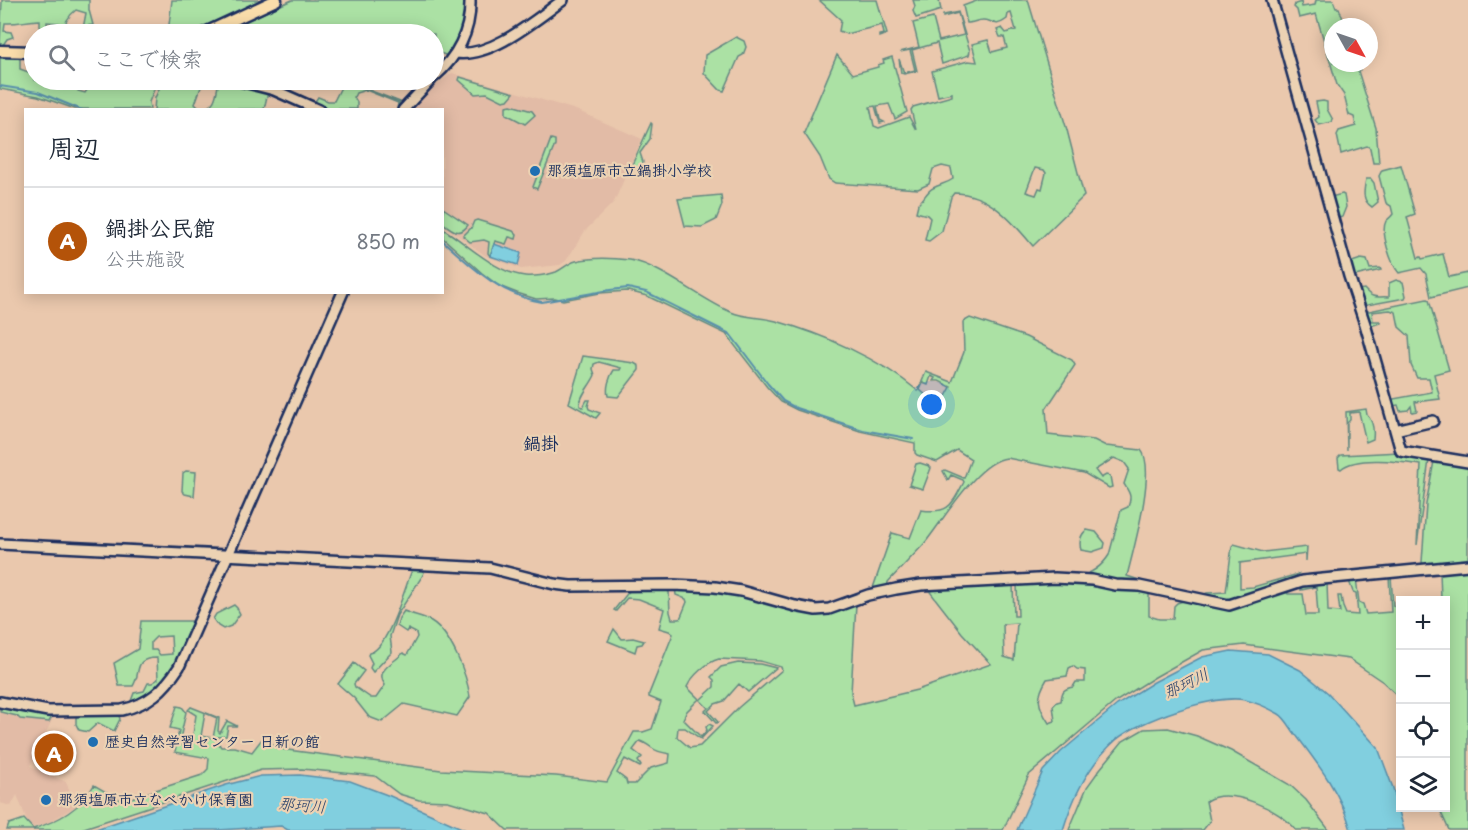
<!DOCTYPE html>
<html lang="ja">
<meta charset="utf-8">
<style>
body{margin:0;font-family:"Playpen Sans","Klee One",sans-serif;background:#f2f2f3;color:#1f2937}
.controls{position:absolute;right:18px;bottom:18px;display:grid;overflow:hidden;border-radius:0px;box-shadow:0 3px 15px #0003}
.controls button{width:54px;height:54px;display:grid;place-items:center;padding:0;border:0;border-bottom:2px solid #e0e1e3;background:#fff;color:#1f2937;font:30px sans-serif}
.compass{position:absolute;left:1324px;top:18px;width:54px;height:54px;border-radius:50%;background:#fff;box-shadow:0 3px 15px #0003;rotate:130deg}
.you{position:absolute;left:932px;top:405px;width:21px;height:21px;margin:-15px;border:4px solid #fff;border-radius:50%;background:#1a73e8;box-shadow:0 0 0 9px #1a73e833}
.badge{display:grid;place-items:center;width:39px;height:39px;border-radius:50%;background:#b45309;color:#fff;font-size:20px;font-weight:700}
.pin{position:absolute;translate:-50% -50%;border:3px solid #fff;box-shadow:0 2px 6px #0006}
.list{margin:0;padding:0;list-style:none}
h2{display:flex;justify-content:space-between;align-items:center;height:78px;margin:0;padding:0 24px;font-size:26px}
h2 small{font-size:20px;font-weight:400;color:#747a83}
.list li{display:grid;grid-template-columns:39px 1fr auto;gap:18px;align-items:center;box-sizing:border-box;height:108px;padding:0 24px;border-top:2px solid #e0e1e3}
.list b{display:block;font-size:22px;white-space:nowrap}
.list p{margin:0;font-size:20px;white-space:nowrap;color:#747a83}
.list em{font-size:20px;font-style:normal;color:#747a83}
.icon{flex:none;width:33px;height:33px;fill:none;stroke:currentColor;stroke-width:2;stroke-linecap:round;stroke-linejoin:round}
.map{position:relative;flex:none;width:1468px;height:830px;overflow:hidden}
.search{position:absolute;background:#fff;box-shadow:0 3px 15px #0003;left:24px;top:24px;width:420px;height:66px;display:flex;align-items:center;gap:15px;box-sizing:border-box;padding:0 21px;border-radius:33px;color:#747a83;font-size:22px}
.panel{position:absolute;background:#fff;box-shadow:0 3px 15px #0003;left:24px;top:108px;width:420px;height:186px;border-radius:0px}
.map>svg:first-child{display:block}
</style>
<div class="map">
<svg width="1468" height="830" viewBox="0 0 1468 830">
<rect width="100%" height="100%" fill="#eac8ad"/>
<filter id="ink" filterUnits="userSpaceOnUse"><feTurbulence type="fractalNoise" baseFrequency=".0167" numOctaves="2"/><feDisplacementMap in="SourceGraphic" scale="12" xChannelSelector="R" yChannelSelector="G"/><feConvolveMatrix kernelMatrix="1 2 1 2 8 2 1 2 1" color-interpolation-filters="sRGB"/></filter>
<g filter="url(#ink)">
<path fill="#e2bba6" d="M452,73L576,110L642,139L614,202L585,231L566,261L560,265L521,269L486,256L443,225L442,110H411L431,89Z
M0,704L51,715L53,718L30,766L66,782L76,806L47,823L30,828L17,795L11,806L0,803Z"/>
<path fill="#abe1a4" stroke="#638881" stroke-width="1.5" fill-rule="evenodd" d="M2,0H89V10L93,25L86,26L84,34H82L86,13L76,10C69,15 62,25 65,34H59V23L47,22V30H40V20C27,20 18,24 5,23L4,31L11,32L13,37L7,39L3,45H0Z
M172,0H263L187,34H171L169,25Z
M292,0H467L464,24L448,56L434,51V34H217Z
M819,0H877L887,34L879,37V35L884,34L882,25L846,34L839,31L841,20Z
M913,0H941L939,1L941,10L916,18L913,11L915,6Z
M979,0H1028L1067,130L1084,196L1033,246C1013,222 989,193 954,193L951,197L942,231L929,241L925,240L930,218L927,215L916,212L918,204C924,199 927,191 933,188C940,184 946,184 953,179L951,168L942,166L933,169L929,184L918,189L835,183L829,179L820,157L804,133L837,55L853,74L878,67V65L884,63L883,60L892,57L907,112L895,119L889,104L877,106L880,120L884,122L880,123L875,106L870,107L874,126L879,128L909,117L916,130L911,110L913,107L952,96V93L938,96L932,71L968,61L977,62L972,44L988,40L992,52L1007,48L1004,37H1000L997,30L1002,28L1006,33L1016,30L1011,13L1008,14L1007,19C993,29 995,20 983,20C978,20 972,23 967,23L963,6ZM1035,168L1044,170L1046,173L1042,189L1039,188L1036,195L1026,192Z
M1316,0H1333L1336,8H1339L1346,27H1333V63H1358L1360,70L1358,71L1376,128L1379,163H1373L1370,148L1367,146L1341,154L1337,135L1339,131L1356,126L1354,117L1349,115L1344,95L1337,85L1316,14L1299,18L1297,10L1294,7L1295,4L1301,2L1302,7L1315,5Z
M958,12L970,51L969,55L942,64L937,43L912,50L917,71L904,74L901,73L899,59L904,73L915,70L910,50L900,52L919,47L913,23L933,18L939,41L964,35L958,13L943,17V15Z
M736,37L744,41L746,47L743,55L739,57L724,91L720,90L704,73L705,55Z
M0,57L20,58V69L34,74V80H65L77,86L78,91L85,93L94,80H98L101,85L120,87L122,80H158L149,102L150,109H75L38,96L0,89Z
M460,77L514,93L508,100L503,101L487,93L475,94L459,80Z
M163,80H206L207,84L201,87L195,104L200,109C217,107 216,94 219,80L247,83L243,80H271L264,109L154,110L155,98Z
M341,80H381L379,87L366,82L361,87L400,102L397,109L398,103L366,90L356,93L354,97L357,102V109H327L314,103L318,97L328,101H334L343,83Z
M1323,101L1327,102V109L1333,120L1332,122L1319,125L1315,120L1319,117L1316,102Z
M511,105L532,111L535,115L525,124L506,114V106Z
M651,123L652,124L650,139L640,153L643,162L641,170L631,167Z
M551,139L555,140V145L537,189L533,187Z
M1401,165L1415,214L1407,217L1418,258L1421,257L1422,259L1443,254L1449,277L1468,273V288L1431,297L1426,274L1421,268L1399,273C1391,264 1380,232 1386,221C1388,219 1391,217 1393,214L1391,206L1386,203L1379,176L1382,170Z
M1366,179H1371L1374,183L1378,202L1372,207C1361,200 1364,190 1366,179Z
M1342,194L1344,195L1346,207L1342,217L1337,219L1331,197Z
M721,195L722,205L716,220L702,227L685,226L678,199Z
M443,208L468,225C460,237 452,230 443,223Z
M477,220L513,231L517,235L516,239L509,237L506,244L495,241L490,256L488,253L489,242L484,240L470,242L463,236L471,228L474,221Z
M443,229C467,243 495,273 525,276C533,277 548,275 556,272C563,269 568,263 576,261C593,257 613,258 630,260C660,265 702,300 731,312C745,318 762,317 776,321C823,334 880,359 918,391L926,372L952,382L964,352L963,322L970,318L1026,337L1072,360L1075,365L1046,409L1048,435L1094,440L1106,446L1141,450C1157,468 1133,551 1127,576L1146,582L1149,588V616L1159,619H1173L1174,606L1177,603L1207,593L1226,592L1232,546L1234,544L1263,552L1307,547L1306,561V554L1240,563V588L1253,587L1298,574L1286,591L1288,594H1303L1306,615H1318L1316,587L1301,590L1300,583L1324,581L1327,583L1328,611L1340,612L1338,596H1341L1343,607L1346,614L1358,615L1356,593L1353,592L1349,581L1356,578L1359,602L1363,604L1366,614L1391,612L1389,576H1391L1393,606L1400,608V698L1383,682L1349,659L1244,645L1203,650L1155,677L1115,702L1029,775L1003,830H507L489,813L448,801L419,800L399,794L375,776L302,769L261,770L78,830H7L9,824L24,819L33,829C58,821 81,809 94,785L118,799L125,800L202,775L208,769L209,758L175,752L179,730L170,728L177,706L182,707L186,712L180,739L182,745L191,747L196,715L188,710L191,707L219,718L218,731L220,733L227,721L237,726H228L226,736L218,737L217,741L221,747H235L252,752L262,739L280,749L441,770L556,776L607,782L634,732H643L652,729L661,702L649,697V694L673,634L669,631L659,628L664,609L639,599L627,598L616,611L614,610L630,590H665L669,592L670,612L672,619H680L687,602L686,599L676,595L675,588H712L828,612L856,604L851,693L854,705L917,690L991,664L962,633L927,588L1013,584L1014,616H1018L1017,584C1048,581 1091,585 1109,555L1121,510L1128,507C1132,496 1130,494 1124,484L1129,469L1124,462L1114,458L1095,470L1101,478L1106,475L1110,476L1112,487L1109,488L1084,473L1007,458C977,461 943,521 924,544C912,557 900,569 888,582L887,589L873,592V588L892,533L910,538L921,510C949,514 951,506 964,482L963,480L951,475L948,480L943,471L945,470L964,478L971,459L957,450L937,462L917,455L915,453V443L860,431L797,410L781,402L767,387L726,334L647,296L628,291L600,293L563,300L555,298L536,299L517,293L499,286L482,273L443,238ZM931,376L935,378L933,381H939L951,387L940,407L920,390L923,383L928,385ZM1017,623L1014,660L1004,657L1003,624ZM719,659L760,661L781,667L782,670L739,707L700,746L690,748L677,737L678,728H685L701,739L713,726L709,724L706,727L707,730L701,737L683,719L687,711L699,699L687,687C692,676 707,662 719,659ZM1073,666L1077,669L1085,670V682H1076L1073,687C1063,689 1062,691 1061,701L1057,702L1053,706L1055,721L1049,723C1037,705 1036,697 1047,679L1067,676L1069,668ZM205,713L217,718L213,738L201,736ZM640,741C646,743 647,745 652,748C657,752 664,753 670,754L669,763L651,768L635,784H627L626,780L617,773L625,759L640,767L641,766L638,761L642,757L633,750Z
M1361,259L1367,260L1370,269L1380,268L1381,270L1355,276L1352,275L1349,263Z
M1396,280L1403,282L1406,296L1405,298L1362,306L1357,290L1364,289C1374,300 1376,296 1389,297V283Z
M1427,299L1429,300L1449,370L1434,374L1440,399L1415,402L1417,411L1412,412L1411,406L1408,410L1400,411L1398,405L1391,406L1388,400L1432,392L1429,378H1417L1411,365L1409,336L1399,327L1396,312L1390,310L1372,312L1373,321H1380V323L1371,326L1367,325L1364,312Z
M583,356L634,363L639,366V370L618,397L608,396C606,388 609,377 614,370H620L621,368L599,362L594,364L593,369L595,375C591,385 579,396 580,406L583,407L587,400H590L588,406L589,409L600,413L596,418L569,403Z
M1366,409L1367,415C1373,421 1374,431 1373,439L1366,442L1359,412L1350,413V420L1347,423V450L1346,412Z
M1400,452L1429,460L1417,545L1421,465C1401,462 1357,455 1341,469L1339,468L1338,458L1341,455Z
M1434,461L1468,464V564L1423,566L1422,562L1426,504Z
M920,463L929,466L931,468L923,489L909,485L916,464Z
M186,471L196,472L194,496L185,494L182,491L183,473Z
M1087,530L1096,532L1105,543L1104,548L1092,552L1081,550C1079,543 1080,534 1087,530Z
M1468,569V830H1449L1439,808H1446V600H1441L1440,571Z
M412,570H421L424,572L423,575L397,615L390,636L392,652L373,672L370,668L372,663L368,655L369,653C388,650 405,587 412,570Z
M234,605L237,608L240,614L231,626L223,629L218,626L213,619L216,614Z
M404,611C413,615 423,616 431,621C451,633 467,675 470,697L457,716L404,704L382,722L369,717L354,698L338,684L354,663L364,671L354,684L355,687L371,698H376L385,685C374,670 394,663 403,653L407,655L417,637L416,633L408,629L406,632L397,626L399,618Z
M141,621H195L179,662L158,689L134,704L131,701L134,693L144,691L148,683H152L158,679L157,658C132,658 142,672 133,686H119L114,663L138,649ZM171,636L172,654L160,655L156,650H151V642L156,637Z
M614,629L622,639L633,638L644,641L642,644L637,645L635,652L608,641Z
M738,663L760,664L776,668L748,692L739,684L724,701L715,704L708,711L718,722L716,723L705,711L708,708L700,700L714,687V680L711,677L721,667Z
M0,705L51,716V718L49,722L20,719L17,716L0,712Z
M91,714L96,716H119L120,719L114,731L98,723L88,732L79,730L76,724V718L78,715Z
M1168,728L1197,736L1231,751L1290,785L1306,800L1329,830H1296C1281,810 1230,786 1206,801L1210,821L1203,830H1069L1087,787L1100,769L1123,741L1144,729Z"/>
<path fill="#81cfdf" stroke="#588fab" stroke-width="1.5" d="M494,244L521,253L518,265L490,256Z
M1231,651L1268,654L1300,670L1328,693L1378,748L1393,788L1404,830H1351C1342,795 1318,764 1296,735C1291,729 1286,718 1279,714C1270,709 1255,702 1245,700C1217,693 1137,721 1116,740C1090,763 1073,797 1063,830H1017L1043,771L1061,752L1117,705L1154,682L1202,657Z
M300,775L350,781L390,796L466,830H288L281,826L218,830H93L226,785L261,776Z"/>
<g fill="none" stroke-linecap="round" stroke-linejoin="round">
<path stroke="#588fab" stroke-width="2" d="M0,86L38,92L82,110
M442,240C472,267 500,295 542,302L610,290L628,288L646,292L730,334L768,384L783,401L796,408L863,430L913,439"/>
<defs>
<path id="minor" d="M1272,0L1349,276L1365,324L1401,451L1468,462
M456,53C491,58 535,20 563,0
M434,77C457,57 471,32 470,0
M236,80L274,90L319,110
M403,110L431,80
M1395,430L1433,421
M0,544L490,568L554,584L570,586L673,585L715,587L741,591L795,606L816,610L829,609L868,595L896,589L921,585L1055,578L1092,580L1115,585L1139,586L1229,605L1302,581L1468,565
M0,702L48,711L122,710C149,704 164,690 179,667L343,292"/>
<path id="major" d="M203,34L276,0
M0,51L34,52"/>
</defs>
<use href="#minor" stroke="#1b2f5e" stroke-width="14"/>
<use href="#major" stroke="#1b2f5e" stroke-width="15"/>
<use href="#minor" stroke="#ecd2b3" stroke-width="9"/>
<use href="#major" stroke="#faddab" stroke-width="10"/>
</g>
</g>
<g fill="#1f6fb2" stroke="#ecd2b3" stroke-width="2">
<circle cx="535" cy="171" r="6"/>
<circle cx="93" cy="742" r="6"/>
<circle cx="46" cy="800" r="6"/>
</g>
<g text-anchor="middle" stroke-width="4.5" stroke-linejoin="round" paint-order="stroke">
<g font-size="15" font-weight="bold" fill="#1b2f5e" stroke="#ecd2b3" text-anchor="start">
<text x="547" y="176">那須塩原市立鍋掛小学校</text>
<text x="105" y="747">歴史自然学習センター 日新の館</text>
<text x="58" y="805">那須塩原市立なべかけ保育園</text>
</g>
<g font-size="16" font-style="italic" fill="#253f6b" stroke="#ecd2b3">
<text transform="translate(1186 683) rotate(-26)" y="6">那珂川</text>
<text transform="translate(302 805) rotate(4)" y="6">那珂川</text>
</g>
<g font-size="18" font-weight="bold" fill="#1b2f5e" stroke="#ecd2b3">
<text x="541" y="450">鍋掛</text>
</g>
</g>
</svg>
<div class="controls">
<button>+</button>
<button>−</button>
<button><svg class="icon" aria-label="locate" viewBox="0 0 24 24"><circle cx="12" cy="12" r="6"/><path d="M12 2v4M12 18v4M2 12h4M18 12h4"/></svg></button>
<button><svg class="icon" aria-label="layers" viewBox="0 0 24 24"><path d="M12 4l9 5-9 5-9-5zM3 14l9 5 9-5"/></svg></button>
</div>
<svg class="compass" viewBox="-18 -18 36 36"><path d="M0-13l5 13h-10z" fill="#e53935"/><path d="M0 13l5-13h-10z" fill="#747a83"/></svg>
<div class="you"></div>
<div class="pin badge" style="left:54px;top:753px">A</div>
<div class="search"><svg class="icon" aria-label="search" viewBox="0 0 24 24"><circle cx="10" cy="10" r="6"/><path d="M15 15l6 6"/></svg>ここで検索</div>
<section class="panel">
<h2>周辺<small></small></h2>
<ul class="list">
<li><span class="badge">A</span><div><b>鍋掛公民館</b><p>公共施設</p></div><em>850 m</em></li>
</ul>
</section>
</div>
